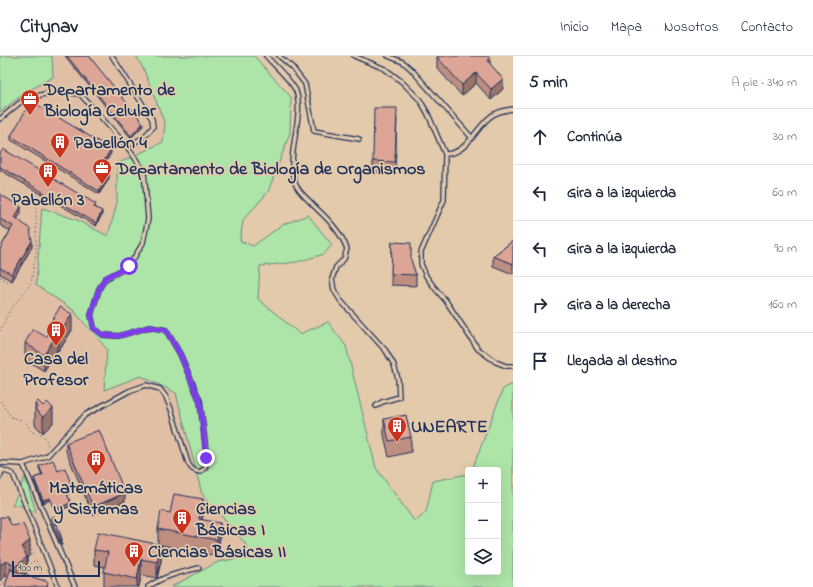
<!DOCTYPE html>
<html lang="es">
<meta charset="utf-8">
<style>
body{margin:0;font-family:"Indie Flower",sans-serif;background:#f6f6f7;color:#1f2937}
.controls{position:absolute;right:12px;bottom:12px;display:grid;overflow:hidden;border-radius:4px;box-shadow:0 4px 16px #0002}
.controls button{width:36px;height:36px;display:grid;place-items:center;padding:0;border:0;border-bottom:1px solid #e0e1e3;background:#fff;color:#1f2937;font:20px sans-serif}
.scale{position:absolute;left:12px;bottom:10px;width:88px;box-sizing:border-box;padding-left:4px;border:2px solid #1b2f5e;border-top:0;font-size:11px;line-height:14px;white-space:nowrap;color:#1b2f5e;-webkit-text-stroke:3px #e2caab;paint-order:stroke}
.stop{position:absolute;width:12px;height:12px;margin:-9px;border:3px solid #7c3aed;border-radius:50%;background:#fff}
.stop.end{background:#7c3aed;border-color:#fff;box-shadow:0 1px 4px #0008}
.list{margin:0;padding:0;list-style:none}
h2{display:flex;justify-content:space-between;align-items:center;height:52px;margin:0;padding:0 16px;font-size:17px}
h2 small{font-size:13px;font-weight:400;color:#747a83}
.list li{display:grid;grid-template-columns:26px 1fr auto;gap:12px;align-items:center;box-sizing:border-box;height:56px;padding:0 16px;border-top:1px solid #e0e1e3}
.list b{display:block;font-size:15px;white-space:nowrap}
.list em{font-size:13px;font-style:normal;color:#747a83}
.icon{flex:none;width:22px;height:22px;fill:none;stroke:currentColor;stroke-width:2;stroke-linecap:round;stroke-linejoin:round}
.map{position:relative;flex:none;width:513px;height:531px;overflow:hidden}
header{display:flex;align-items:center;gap:24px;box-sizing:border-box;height:56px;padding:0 20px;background:#fff;border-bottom:1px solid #e0e1e3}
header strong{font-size:19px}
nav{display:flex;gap:22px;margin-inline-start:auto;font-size:14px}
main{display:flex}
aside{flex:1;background:#fff}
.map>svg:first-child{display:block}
</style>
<header>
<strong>Citynav</strong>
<nav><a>Inicio</a><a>Mapa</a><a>Nosotros</a><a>Contacto</a></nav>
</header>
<main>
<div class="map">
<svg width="513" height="531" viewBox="0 0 513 531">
<rect width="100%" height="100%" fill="#e2caab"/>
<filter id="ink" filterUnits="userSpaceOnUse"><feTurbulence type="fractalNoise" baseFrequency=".025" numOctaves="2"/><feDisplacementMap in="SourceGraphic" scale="8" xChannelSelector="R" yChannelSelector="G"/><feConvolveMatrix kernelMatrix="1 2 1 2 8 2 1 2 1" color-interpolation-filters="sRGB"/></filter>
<g filter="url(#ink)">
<path fill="#e0bfa5" d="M0,0H221L206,140L403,531H0Z"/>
<path fill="#ade4a7" stroke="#648a82" d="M0,0H52L53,21L26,36L0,56Z
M136,0H254L291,41L290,77L268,136L243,164L240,185L253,190L282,169L308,159L332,189L324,198L297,206L260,210L258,243L300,278L328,266L346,290L376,412L415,466L426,456L433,425L468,418V516H498V414H472L503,333L513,328V531H171L218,506L250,500L245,487L202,438L176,337L141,320L104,334L107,293L73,254L36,229L42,152L77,164L108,180L117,147V108L163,86L165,68L144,14Z
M25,421L36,456L16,448L12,450Z"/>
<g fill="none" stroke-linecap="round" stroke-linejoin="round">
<defs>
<path id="service" d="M112,0L152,63L153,71L144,81L132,88L125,87
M266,0C275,10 291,24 296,35C305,60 285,100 295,127C298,136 308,143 314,150C328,163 341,176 347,193L344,203L336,211L332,223L334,234L340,244L386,295L394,309L398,323L399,341L382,346L376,350
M279,0L292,11L305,28L314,75L359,83
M354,0L385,13L401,25L420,44L428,58L445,98L444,144L421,196V208L426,220L434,231L446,245L478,293L496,306L506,310H513
M388,0L403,6L411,13L472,82
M0,63L23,44L55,35L80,38L126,89L144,115L148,163L143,187L129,210L105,223L99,233L91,259L94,272L103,279L119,280L149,271L166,274L180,298L200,345L206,394V408L205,412L200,416C194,415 191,413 188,407L171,353L166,341L160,333L146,329L129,335L85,359L47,400L23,408
M445,98C467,98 475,73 490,61C496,56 505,54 513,53
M0,407L23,408L75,531
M0,413L13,418L58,531
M0,421L2,414
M148,531C163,520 182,516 199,512"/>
</defs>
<use href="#service" stroke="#1b2f5e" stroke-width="6"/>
<path stroke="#1b2f5e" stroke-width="1" stroke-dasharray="1 3" stroke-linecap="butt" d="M49,121L56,111
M0,221L10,227
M0,275L9,256L31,227L36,196V142L40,136
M0,345L11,361L24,365L28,368C30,384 44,369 48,391
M30,490L45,526
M28,519L30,514L29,509L35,504
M0,529L7,524"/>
<use href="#service" stroke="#e2caab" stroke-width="3.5"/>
</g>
<path fill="#be8e81" stroke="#1b2f5e" d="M65,0H89L143,70L131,82Z
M437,1L490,8L503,33L491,44L476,27L462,40L437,12Z
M397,63L395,117L373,116V105Z
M11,80L111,97L101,114L109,123L99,138L11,84Z
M0,98L96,151V152L102,158L96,170L0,114Z
M0,138L21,157L17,163L32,191L12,225L0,218V193L10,175L0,169Z
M513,185V218L493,210V200Z
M392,186L411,205L416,219V230L391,229Z
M49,269L72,274L59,295L57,294L44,315L25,303V287L46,281L49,277Z
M35,348L53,367L43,377L35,369Z
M384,363L411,381V396L389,401L384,379Z
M66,387L125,445L93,459L66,395Z
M39,410L58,415L73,435L67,438L71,450L55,456L50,444L43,447L34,425V422L42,419L39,412Z
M170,457L203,459L202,463L220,482L217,500L161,489V505L157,522L141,519L139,531H104V516L105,511L94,509V494L158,488V473Z
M54,460L62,489H61L52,467V462Z
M0,461L30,499L27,502V516L24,518L48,531H5L8,521L6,520Z"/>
<path fill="#9b7469" stroke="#1b2f5e" d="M490,2V12L487,4Z
M476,17V27L462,40V29Z
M503,23V33L491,44V33Z
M143,67V70L131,82V80Z
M111,93V97L99,117V113Z
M109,119V123L99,138V135Z
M21,151V157L15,167V161Z
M102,155V158L96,170V167Z
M32,185V191L12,225V218Z
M72,258V274L59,295V279Z
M57,278V294L44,315V299Z
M53,352V367L43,377V361Z
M73,433V435L66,438V436Z
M125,437V445L93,459V451Z
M50,442V444L43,447V444Z
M203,443V459L199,478V463Z
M71,447V450L55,456V453Z
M220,467V482L217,500V484Z
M62,483V489H61V484Z
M30,484V499L27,502V516L11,529V514L22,491Z
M161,489V505L157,522V506Z
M141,503V519L139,531H137V523Z
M6,505V520L0,525V509Z"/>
<path fill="#dda596" stroke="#1b2f5e" d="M67,0H89L143,67L131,80Z
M439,0H489L490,2L487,4L503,23L491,33L476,17L462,29L437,1Z
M31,45L111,93L99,113L109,119L99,135L11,80Z
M374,52H397L395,106L373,105Z
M3,93L96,148L94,151L102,155L96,167L0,111V98Z
M0,138L21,151L15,161L30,173L32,185L12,218L0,212V193L13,170L0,163Z
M513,185V208L493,200Z
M392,186L411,187V204L416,219L391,218Z
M60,251L72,258L59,279L57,278L44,299L25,287L33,273L46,281L52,271L49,269Z
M38,345L43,350L47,346L53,352L43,361L35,353L38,351L35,348Z
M406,359L411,381L389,385L384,363Z
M99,374L125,437L93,451L66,387Z
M53,404L58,415L65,412L73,433L66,436L71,447L55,453L50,442L43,444L34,422L43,419L39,410Z
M174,438L203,443L199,463L220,467L217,484L158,473L161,455L170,457Z
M54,460L62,483L61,484L52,462Z
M0,461H7L12,470L23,468L30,484L22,491L27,501L11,514L48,526L47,531H9L5,530L12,508L6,505L0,509Z
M98,476L161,489L157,506L141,503L137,523L104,516L108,496L94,494Z"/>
</g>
<g fill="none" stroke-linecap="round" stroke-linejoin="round" filter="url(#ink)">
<path stroke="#7c3aed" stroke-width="5" d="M129,210L105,222L99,233L91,258L94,272L103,279L119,280L149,271L166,274L180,298L200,345L206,402"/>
</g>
<defs>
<symbol id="office-pin" viewBox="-11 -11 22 30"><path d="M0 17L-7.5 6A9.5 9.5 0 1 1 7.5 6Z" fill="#c8321e" stroke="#e2caab"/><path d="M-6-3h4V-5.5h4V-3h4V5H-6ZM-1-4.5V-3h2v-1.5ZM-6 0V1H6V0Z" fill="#fff"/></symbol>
<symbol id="building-pin" viewBox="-11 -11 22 30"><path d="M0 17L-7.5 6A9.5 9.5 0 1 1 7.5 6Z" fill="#c8321e" stroke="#e2caab"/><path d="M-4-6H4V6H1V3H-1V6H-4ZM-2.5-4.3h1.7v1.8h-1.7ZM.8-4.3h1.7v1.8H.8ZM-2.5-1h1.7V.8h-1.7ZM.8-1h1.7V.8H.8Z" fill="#fff"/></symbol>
</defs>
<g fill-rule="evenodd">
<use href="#office-pin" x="19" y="32" width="22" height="30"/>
<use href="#building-pin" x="49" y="75" width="22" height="30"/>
<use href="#office-pin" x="91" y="101" width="22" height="30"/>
<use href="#building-pin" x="37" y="104" width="22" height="30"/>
<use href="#building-pin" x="45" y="263" width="22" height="30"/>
<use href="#building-pin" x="386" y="359" width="22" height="30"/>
<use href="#building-pin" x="85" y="392" width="22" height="30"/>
<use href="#building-pin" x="171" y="451" width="22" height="30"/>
<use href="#building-pin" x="123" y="484" width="22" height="30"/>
</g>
<g text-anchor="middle" stroke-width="3.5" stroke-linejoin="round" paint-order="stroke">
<g font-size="18" font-weight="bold" fill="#1b2f5e" stroke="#e2caab" text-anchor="start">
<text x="44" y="39">Departamento de<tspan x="44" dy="21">Biología Celular</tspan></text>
<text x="74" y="92">Pabellón 4</text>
<text x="116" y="118">Departamento de Biología de Organismos</text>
<text x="48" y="149" text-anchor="middle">Pabellón 3</text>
<text x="56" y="308" text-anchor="middle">Casa del<tspan x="56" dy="21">Profesor</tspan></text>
<text x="411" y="376">UNEARTE</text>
<text x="96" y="437" text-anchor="middle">Matemáticas<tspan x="96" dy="21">y Sistemas</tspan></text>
<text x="196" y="458">Ciencias<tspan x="196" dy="21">Básicas I</tspan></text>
<text x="148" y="501">Ciencias Básicas II</text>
</g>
</g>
</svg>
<div class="controls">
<button>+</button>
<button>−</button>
<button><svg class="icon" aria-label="layers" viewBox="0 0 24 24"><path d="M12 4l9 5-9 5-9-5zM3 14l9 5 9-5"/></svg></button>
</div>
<div class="scale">100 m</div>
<div class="stop" style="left:129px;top:210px"></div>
<div class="stop end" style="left:206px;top:402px"></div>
</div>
<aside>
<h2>5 min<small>A pie · 340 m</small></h2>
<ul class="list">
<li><svg class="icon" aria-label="ahead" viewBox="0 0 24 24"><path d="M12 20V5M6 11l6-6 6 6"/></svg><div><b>Continúa</b></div><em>30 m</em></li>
<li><svg class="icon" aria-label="left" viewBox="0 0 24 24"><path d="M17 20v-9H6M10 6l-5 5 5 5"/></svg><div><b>Gira a la izquierda</b></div><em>60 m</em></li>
<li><svg class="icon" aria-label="left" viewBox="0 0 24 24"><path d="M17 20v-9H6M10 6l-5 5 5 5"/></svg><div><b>Gira a la izquierda</b></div><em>90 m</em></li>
<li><svg class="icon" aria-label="right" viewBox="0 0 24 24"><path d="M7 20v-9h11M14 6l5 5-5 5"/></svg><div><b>Gira a la derecha</b></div><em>160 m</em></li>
<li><svg class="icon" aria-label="arrive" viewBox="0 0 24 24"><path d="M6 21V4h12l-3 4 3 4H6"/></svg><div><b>Llegada al destino</b></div></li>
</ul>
</aside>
</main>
